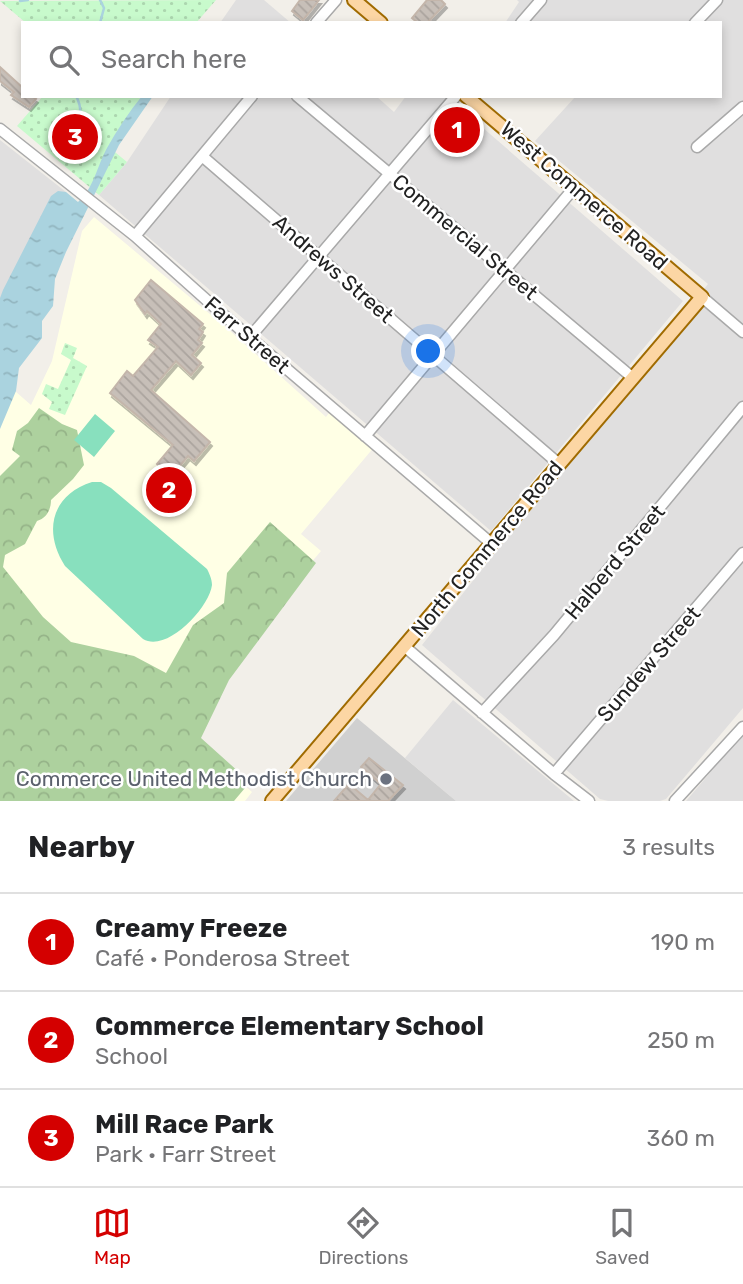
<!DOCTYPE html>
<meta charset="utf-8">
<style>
body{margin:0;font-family:Rubik,sans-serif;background:#f6f6f6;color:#202124}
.you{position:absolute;left:429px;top:352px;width:24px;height:24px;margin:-18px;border:5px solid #fff;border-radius:50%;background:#1a73e8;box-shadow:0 0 0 10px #1a73e833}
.badge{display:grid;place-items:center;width:46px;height:46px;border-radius:50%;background:#d40000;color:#fff;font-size:23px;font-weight:700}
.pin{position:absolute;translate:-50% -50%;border:4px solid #fff;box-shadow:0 2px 7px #0006}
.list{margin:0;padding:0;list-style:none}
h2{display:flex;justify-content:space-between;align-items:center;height:91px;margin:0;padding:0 28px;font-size:30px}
h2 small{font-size:23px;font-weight:400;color:#757577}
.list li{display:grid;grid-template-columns:46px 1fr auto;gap:21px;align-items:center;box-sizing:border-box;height:98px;padding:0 28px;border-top:2px solid #e0e0e0}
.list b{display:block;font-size:26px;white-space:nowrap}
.list p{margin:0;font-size:23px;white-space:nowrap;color:#757577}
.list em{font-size:23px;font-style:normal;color:#757577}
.icon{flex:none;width:38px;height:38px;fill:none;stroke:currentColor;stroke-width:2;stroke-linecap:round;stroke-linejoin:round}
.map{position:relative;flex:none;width:743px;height:801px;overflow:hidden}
.search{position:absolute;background:#fff;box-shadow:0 4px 10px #0003;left:21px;right:21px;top:21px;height:77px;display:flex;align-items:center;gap:18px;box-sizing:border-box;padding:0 24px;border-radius:0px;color:#757577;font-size:26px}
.sheet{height:385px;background:#fff}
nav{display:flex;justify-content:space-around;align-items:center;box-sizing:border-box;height:98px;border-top:2px solid #e0e0e0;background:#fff;font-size:19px;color:#757577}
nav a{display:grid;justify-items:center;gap:4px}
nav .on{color:#d40000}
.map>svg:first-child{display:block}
</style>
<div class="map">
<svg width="743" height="801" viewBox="0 0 743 801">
<defs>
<pattern id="forest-crowns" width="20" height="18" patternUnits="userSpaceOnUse" patternTransform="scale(1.75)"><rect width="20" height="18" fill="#add19e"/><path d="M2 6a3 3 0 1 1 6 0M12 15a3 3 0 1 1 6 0" fill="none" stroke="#95b388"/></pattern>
<pattern id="park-dots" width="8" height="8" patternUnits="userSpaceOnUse" patternTransform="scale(1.75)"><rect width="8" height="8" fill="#c8facc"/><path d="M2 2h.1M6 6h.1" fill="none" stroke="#acd6af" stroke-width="1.8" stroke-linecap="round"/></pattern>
<pattern id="water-ripples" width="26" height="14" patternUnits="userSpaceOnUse" patternTransform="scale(1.75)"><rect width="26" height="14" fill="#aad3df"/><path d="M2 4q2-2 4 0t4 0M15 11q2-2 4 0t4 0" fill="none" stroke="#92b5bf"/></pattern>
<pattern id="building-back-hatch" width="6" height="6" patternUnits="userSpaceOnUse" patternTransform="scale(1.75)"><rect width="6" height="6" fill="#c7bfb8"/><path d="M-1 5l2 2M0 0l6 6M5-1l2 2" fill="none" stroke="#aba49e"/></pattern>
<filter id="shadow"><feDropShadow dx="2" dy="4" stdDeviation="0" flood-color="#0004"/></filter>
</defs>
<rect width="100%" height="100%" fill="#f2efe9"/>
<path fill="#e0dfdf" d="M236,0H264L291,23H220Z
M517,0H743V708L666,799L660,801H608L600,799L422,645L708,284L535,141L576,96H720V23H505L519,2Z
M171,96H376L394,112L406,96H446L683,301L491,531L99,195L127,162Z
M0,140L66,192L0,337Z
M453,700L574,801H456L405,758Z
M743,734V801H686Z"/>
<path fill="#ffffe5" d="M94,217L229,330L326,417L332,409L375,446L301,534L321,551L173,724L252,792L245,801H0V378L31,405L52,361L82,231Z"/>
<path fill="#d0d0d0" d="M357,718L456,801H286Z"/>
<path fill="url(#forest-crowns)" d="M39,408L62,424L77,430L84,465L73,479L51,500C51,509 47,518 37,521L25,544L5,555L3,567L43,617L71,642L134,656L166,673L193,625L224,603L227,573L270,522L316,563L229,680L201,738L250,782L234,801H0V476L20,456L12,450L17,431L28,423Z"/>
<path fill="url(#park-dots)" d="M216,0L196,23H26L0,1Z
M43,96H147L110,148L127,162L99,195L17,126Z
M65,343L77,348L73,358L87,366L65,415L49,409L52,402L42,394L46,384L58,389L71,360L61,354Z"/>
<path fill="#88e0be" d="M95,414L115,431L94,457L74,440Z
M92,482H101L111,488L207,569C209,573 212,579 212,585C209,608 167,653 143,639L65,566C43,532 51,495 92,482Z"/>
<path fill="url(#water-ripples)" d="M142,96H153L119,145L66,252L55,279L53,306L42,321V338L19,368L16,391L0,429V298L3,290L51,196L58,191L66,192L78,202C94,188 97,166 107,148C117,130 129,112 142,96Z"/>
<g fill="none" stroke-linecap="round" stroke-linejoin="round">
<path stroke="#aad3df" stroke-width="2.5" d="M20,1L28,0
M100,23L104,8L100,0
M57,146L62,149L64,155C77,142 86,113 76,96"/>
</g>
<path fill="url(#building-back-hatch)" stroke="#c4b6ab" stroke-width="2" filter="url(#shadow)" d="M300,0H319L303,20L292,11Z
M427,0H441L445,4L427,23H418L412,18Z
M0,67L23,88V96H32L36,99L29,107L11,95L14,92L0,81Z
M151,280L203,324L199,329L203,332L198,340L202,343L192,355L201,363L191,375L176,361L151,390L210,442L194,461L188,456L161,488L154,482L162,473L160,472L162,469L157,464L173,445L110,393L127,371L133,376L158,347L148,340L161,324L147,311L145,314L135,300Z
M369,758L403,785L388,801H334L349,784L368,800L381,784L361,767Z"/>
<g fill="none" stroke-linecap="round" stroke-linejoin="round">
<defs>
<path id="minor" d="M316,23L336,0
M521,23L541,0
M695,23L717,0
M297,96L633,378
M0,129L135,236L220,312L492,544
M697,147L743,107
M202,156L559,464
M135,236L252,96
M702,297L743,332
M250,337L456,96
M365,436L574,188
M404,646L554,774L589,801
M482,713L554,635L743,407
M554,774L743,553
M675,801L743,727"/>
<path id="major" d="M354,0L381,23
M272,801L702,297L466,96"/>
</defs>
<use href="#minor" stroke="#a9a9a9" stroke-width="13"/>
<use href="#major" stroke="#a06b00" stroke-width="16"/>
<use href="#minor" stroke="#fff" stroke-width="10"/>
<use href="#major" stroke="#fcd6a4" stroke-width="12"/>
</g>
<circle fill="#6b7280" stroke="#fff" stroke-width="2.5" cx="386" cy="779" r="7"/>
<g text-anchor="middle" stroke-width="5" stroke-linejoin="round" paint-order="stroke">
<g font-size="21" fill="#222" stroke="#fff">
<text transform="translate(584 196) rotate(41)" y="7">West Commerce Road</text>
<text transform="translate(465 237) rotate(40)" y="7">Commercial Street</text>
<text transform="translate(333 269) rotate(41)" y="7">Andrews Street</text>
<text transform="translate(247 335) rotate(41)" y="7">Farr Street</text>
<text transform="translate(487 549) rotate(-50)" y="7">North Commerce Road</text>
<text transform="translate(615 562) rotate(-50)" y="7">Halberd Street</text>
<text transform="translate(649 664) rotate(-49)" y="7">Sundew Street</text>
</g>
<g font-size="21" fill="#5b616d" stroke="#fff" text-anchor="end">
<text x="372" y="786">Commerce United Methodist Church</text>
</g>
</g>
</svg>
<div class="you"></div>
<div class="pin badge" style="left:457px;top:130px">1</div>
<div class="pin badge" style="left:169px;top:490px">2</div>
<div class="pin badge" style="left:75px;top:137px">3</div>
<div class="search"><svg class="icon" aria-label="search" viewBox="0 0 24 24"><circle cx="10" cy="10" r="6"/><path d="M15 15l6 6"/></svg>Search here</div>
</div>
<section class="sheet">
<h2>Nearby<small>3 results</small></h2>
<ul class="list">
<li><span class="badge">1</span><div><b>Creamy Freeze</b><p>Café · Ponderosa Street</p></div><em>190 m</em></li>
<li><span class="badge">2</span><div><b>Commerce Elementary School</b><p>School</p></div><em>250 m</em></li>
<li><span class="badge">3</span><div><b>Mill Race Park</b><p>Park · Farr Street</p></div><em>360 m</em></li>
</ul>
</section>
<nav>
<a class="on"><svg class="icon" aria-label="map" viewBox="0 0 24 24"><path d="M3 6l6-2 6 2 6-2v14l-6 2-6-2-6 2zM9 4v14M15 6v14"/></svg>Map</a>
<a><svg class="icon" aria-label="directions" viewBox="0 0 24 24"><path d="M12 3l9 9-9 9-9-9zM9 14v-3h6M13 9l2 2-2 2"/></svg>Directions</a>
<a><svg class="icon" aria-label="saved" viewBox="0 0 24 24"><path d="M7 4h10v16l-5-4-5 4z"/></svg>Saved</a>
</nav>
